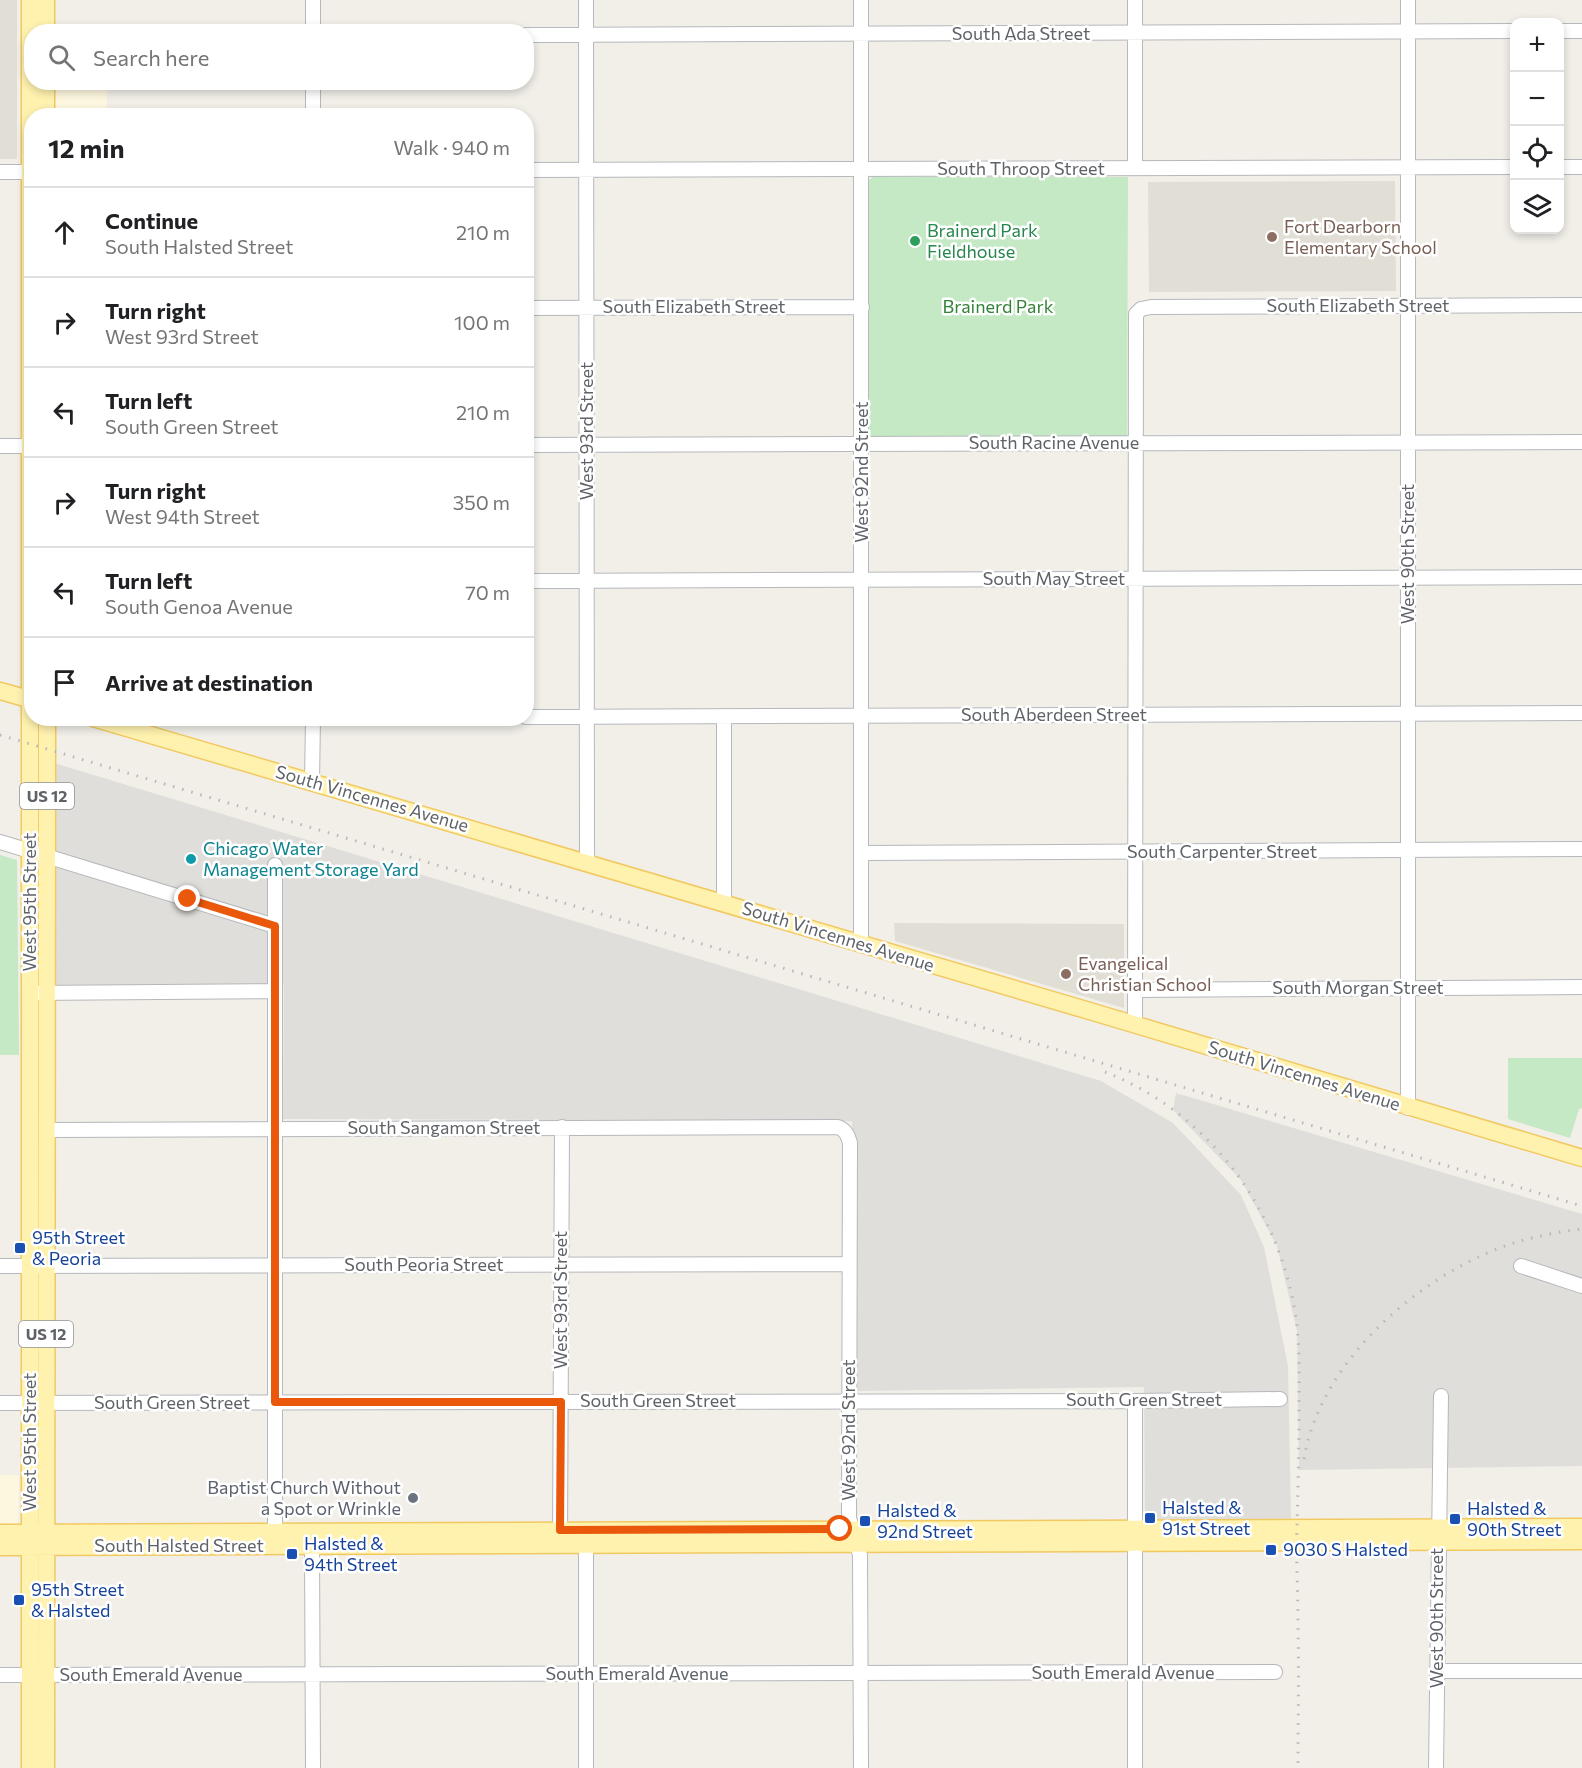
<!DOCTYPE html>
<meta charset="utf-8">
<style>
body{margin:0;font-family:Commissioner,sans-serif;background:#f6f6f6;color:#202124}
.controls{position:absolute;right:18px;top:18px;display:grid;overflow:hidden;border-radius:12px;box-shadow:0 3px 9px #0003}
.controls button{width:54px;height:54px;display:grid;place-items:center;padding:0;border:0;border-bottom:2px solid #e0e0e0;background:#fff;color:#202124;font:30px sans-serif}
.stop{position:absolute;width:18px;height:18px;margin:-14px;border:4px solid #ea580c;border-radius:50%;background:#fff}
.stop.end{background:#ea580c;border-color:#fff;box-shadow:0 2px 6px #0008}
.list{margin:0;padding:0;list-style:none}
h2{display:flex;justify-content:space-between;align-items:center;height:78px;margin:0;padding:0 24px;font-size:26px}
h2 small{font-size:20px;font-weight:400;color:#757577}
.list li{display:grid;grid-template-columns:39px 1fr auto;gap:18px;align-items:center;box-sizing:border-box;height:90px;padding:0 24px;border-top:2px solid #e0e0e0}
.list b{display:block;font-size:22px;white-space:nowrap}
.list p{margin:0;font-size:20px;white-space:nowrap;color:#757577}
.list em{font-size:20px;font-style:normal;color:#757577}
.icon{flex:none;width:33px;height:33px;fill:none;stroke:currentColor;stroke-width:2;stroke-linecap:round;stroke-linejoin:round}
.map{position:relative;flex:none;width:1582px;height:1768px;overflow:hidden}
.search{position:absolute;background:#fff;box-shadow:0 3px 9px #0003;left:24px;top:24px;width:510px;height:66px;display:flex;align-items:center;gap:15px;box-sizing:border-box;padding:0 21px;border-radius:24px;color:#757577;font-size:22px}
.panel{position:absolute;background:#fff;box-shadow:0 3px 9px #0003;left:24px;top:108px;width:510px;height:618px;border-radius:24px}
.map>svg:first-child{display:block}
</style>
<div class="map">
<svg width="1582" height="1768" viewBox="0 0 1582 1768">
<rect width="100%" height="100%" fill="#f1efe8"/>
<path fill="#fef7e0" d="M55,83H107V115H55Z
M0,1475H19L18,1526H0Z"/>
<path fill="#e0deda" d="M54,763L1101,1081L1173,1123L1241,1195L1264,1247L1288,1366L1291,1520L1145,1521L1144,1387L854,1391L852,1121L283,1119L284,985H55Z
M1176,1093L1582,1214V1466L1299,1470L1297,1331L1277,1246L1241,1180L1173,1110Z"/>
<path fill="#e1ded6" d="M0,0H17V159H0Z
M1395,181L1396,291L1149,292L1148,182Z
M894,923L1124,924V1008L895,941Z"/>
<path fill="#c5e8c5" d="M873,177H1128L1127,435L1124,438L872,437L868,434L867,185L869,180Z
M0,855L17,860L19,1055H0Z
M1508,1058H1582V1108L1579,1109L1570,1138L1508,1119Z"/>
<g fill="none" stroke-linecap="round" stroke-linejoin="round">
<defs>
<path id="minor" d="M313,0V32
M586,0L587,863
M861,0V944
M1135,0V168
M1408,0V1108
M1560,31H1582
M526,35L1514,31
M313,116V82
M1560,167H1582
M526,170L1514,167
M0,172H32
M526,308L862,307
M526,445L1582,442
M0,446H32
M526,581L1582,577
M526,717L1582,713
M312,782L313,718
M0,842L275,926
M861,853L1582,849
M275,865V1532L280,1540
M724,903V716
M1135,990L1582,987
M30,993L275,991
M1135,1025L1136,314L1141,309L1151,307L1582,305
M46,1130L838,1127C846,1130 848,1136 850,1143L849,1518L860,1555L861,1768
M0,1266L849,1264
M1521,1266L1582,1286
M1135,1401V1768
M0,1403L1135,1401L1280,1399
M586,1536V1768
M560,1539L562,1127
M1437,1671H1582
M0,1675L1275,1672
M313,1768L312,1546L316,1537
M1436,1768L1441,1396"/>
<path id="major" d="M46,32V0
M46,82V116
M0,691L32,700
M93,718L1093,1012L1582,1158
M0,1533L1582,1527
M0,1547L1582,1541
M30,1768V0
M46,1768L47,718"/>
</defs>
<use href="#minor" stroke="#b5b8bc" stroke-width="16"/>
<use href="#major" stroke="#f2c960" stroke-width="19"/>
<use href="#minor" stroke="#fff" stroke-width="14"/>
<use href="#major" stroke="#fff2af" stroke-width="16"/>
<path stroke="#b6b7b8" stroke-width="3" stroke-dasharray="1.5 8" stroke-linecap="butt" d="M0,735L1582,1206
M1105,1072C1208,1112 1280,1209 1296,1318C1300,1348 1299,1379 1299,1409C1299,1448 1298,1488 1297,1527C1296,1559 1298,1591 1298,1623C1299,1671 1298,1720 1298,1768
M1304,1459C1319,1368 1404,1290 1485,1254C1516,1240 1549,1233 1582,1229"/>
</g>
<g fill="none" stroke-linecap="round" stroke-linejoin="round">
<path stroke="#ea580c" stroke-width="8" d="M188,899L275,926V1402H561L560,1530L840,1529"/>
</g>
<g fill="#8d6e63" stroke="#fff" stroke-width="2">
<circle cx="1272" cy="237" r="6"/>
<circle cx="1066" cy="974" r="6"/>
</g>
<circle fill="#2e9e5b" stroke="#fff" stroke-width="2" cx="915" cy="241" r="6"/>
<circle fill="#0f9aa8" stroke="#fff" stroke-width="2" cx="191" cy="859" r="6"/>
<g fill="#1a4fb4" stroke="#fff" stroke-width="2">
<rect x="14" y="1242" width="12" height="12" rx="3"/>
<rect x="1144" y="1512" width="12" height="12" rx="3"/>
<rect x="1449" y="1513" width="12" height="12" rx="3"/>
<rect x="859" y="1515" width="12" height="12" rx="3"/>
<rect x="1265" y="1544" width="12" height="12" rx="3"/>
<rect x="286" y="1548" width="12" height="12" rx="3"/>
<rect x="13" y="1594" width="12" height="12" rx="3"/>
</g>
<circle fill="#6b7280" stroke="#fff" stroke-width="2" cx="413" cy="1498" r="6"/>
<g text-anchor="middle" stroke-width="5" stroke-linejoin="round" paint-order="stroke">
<g fill="#fff" stroke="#8f9295" stroke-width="1.5">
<rect x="20" y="783" width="54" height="26" rx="4.5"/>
<rect x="19" y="1321" width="54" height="26" rx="4.5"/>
</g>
<g font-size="16" font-weight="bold" fill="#5f6368">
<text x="47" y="802">US 12</text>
<text x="46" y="1340">US 12</text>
</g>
<g font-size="18" fill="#5f6368" stroke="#fff">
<text x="1021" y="40">South Ada Street</text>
<text x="1021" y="175">South Throop Street</text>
<text x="1358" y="312">South Elizabeth Street</text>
<text x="694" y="313">South Elizabeth Street</text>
<text transform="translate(587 431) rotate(-90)" y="6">West 93rd Street</text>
<text x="1054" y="449">South Racine Avenue</text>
<text transform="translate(862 472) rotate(-90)" y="6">West 92nd Street</text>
<text transform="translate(1408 554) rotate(-90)" y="6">West 90th Street</text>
<text x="1054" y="585">South May Street</text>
<text x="1054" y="721">South Aberdeen Street</text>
<text transform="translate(372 799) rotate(16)" y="6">South Vincennes Avenue</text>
<text x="1222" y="858">South Carpenter Street</text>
<text transform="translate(30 902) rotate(-90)" y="6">West 95th Street</text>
<text transform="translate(838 937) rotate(17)" y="6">South Vincennes Avenue</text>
<text x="1358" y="994">South Morgan Street</text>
<text transform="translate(1304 1076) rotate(17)" y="6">South Vincennes Avenue</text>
<text x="444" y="1134">South Sangamon Street</text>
<text x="424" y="1271">South Peoria Street</text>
<text transform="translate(561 1300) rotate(-90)" y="6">West 93rd Street</text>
<text x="1144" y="1406">South Green Street</text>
<text x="658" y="1407">South Green Street</text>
<text x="172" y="1409">South Green Street</text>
<text transform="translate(849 1430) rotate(-90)" y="6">West 92nd Street</text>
<text transform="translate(30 1442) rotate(-90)" y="6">West 95th Street</text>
<text x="179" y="1552">South Halsted Street</text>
<text transform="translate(1437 1618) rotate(-90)" y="6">West 90th Street</text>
<text x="1123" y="1679">South Emerald Avenue</text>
<text x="637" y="1680">South Emerald Avenue</text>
<text x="151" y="1681">South Emerald Avenue</text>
</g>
<g font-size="18" fill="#785e54" stroke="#fff" text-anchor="start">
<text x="1284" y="233">Fort Dearborn<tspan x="1284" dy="21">Elementary School</tspan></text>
<text x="1078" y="970">Evangelical<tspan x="1078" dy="21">Christian School</tspan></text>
</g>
<g font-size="18" fill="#27864d" stroke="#fff" text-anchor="start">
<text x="927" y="237">Brainerd Park<tspan x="927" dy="21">Fieldhouse</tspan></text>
</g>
<g font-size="18" fill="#348238" stroke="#fff">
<text x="998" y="313">Brainerd Park</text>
</g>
<g font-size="18" fill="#0d838f" stroke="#fff" text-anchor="start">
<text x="203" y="855">Chicago Water<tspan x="203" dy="21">Management Storage Yard</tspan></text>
</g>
<g font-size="18" fill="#164399" stroke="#fff" text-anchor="start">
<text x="32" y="1244">95th Street<tspan x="32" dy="21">&amp; Peoria</tspan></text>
<text x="1162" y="1514">Halsted &amp;<tspan x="1162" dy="21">91st Street</tspan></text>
<text x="1467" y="1515">Halsted &amp;<tspan x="1467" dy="21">90th Street</tspan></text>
<text x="877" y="1517">Halsted &amp;<tspan x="877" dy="21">92nd Street</tspan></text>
<text x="304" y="1550">Halsted &amp;<tspan x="304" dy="21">94th Street</tspan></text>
<text x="1283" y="1556">9030 S Halsted</text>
<text x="31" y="1596">95th Street<tspan x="31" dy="21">&amp; Halsted</tspan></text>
</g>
<g font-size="18" fill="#5b616d" stroke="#fff" text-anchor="end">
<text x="401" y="1494">Baptist Church Without<tspan x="401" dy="21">a Spot or Wrinkle</tspan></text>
</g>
</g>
</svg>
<div class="controls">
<button>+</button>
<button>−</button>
<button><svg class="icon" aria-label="locate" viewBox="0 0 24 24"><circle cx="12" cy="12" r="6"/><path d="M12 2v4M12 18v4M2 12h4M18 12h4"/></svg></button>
<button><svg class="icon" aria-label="layers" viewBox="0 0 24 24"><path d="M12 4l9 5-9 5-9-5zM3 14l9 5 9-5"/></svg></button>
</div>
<div class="stop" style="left:840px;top:1529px"></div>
<div class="stop end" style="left:188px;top:899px"></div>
<div class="search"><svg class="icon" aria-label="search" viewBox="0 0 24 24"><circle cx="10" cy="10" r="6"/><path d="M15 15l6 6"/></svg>Search here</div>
<section class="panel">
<h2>12 min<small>Walk · 940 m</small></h2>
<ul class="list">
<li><svg class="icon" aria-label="ahead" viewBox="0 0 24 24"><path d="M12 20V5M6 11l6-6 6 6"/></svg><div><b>Continue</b><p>South Halsted Street</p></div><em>210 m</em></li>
<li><svg class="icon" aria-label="right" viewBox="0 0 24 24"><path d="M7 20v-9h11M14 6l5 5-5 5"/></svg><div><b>Turn right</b><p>West 93rd Street</p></div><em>100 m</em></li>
<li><svg class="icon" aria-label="left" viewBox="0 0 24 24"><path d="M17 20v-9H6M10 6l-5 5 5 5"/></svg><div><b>Turn left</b><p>South Green Street</p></div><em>210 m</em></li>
<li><svg class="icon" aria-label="right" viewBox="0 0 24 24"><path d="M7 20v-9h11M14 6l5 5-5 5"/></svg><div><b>Turn right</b><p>West 94th Street</p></div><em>350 m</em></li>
<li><svg class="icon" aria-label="left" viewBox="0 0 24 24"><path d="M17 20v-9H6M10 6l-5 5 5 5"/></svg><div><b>Turn left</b><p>South Genoa Avenue</p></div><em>70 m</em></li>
<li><svg class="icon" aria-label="arrive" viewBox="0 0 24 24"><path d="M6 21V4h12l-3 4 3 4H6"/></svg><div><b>Arrive at destination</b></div></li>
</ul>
</section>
</div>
